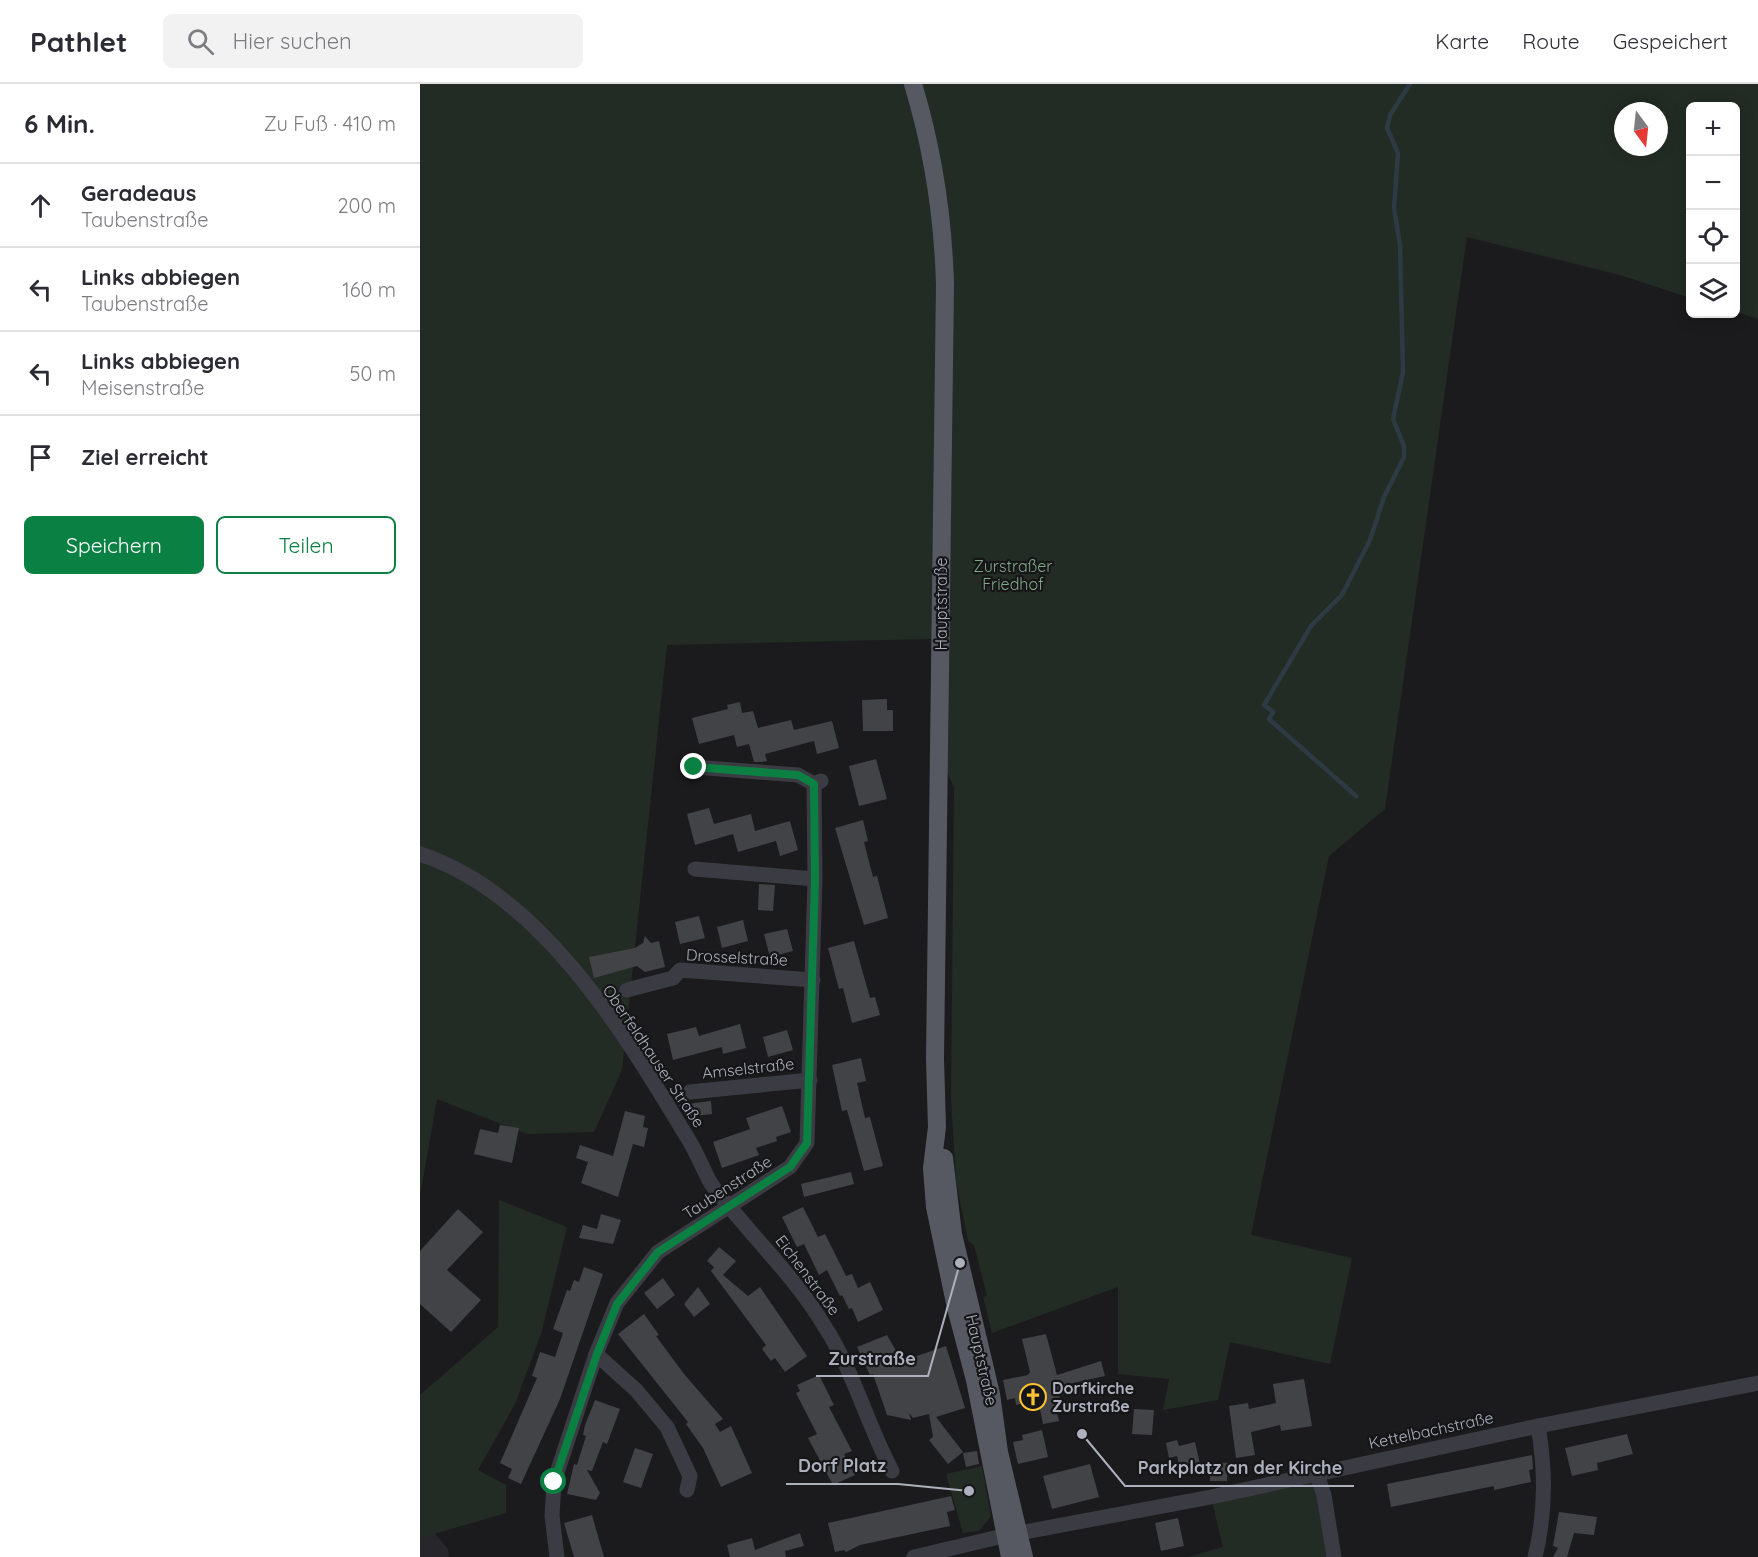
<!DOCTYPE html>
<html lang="de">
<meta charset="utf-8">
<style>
body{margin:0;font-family:Quicksand,sans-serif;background:#f2f2f3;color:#2b2b33}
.controls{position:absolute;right:18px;top:18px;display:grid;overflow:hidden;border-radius:9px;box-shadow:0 3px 15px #0003}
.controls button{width:54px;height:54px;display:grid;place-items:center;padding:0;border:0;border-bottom:2px solid #e1e1e2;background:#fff;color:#2b2b33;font:30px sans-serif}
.compass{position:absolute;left:1194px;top:18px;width:54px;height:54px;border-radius:50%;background:#fff;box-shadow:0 3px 15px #0003;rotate:165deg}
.stop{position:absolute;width:18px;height:18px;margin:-14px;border:4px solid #0b8043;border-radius:50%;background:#fff}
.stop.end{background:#0b8043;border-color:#fff;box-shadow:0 2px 6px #0008}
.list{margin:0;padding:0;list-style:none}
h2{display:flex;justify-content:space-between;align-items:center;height:78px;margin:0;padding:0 24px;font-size:26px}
h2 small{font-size:20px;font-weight:400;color:#7c7c81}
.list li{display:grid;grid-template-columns:39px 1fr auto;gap:18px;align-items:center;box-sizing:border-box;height:84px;padding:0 24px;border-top:2px solid #e1e1e2}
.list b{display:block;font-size:22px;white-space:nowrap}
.list p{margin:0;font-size:20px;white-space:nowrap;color:#7c7c81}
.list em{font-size:20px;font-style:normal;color:#7c7c81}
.actions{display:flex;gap:12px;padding:18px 24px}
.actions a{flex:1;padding:14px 0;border:2px solid #0b8043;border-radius:9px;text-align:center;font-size:21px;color:#0b8043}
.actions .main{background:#0b8043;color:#fff}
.icon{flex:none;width:33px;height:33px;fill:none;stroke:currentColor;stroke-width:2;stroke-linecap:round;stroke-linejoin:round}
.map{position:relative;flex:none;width:1338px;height:1473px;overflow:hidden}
header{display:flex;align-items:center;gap:36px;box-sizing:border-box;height:84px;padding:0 30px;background:#fff;border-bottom:2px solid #e1e1e2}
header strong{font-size:28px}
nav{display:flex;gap:33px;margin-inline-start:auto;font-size:21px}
.search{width:420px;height:54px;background:#f2f2f3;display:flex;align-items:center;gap:15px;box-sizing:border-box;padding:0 21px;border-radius:9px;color:#7c7c81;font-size:22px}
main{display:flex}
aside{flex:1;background:#fff}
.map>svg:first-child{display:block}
</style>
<header>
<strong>Pathlet</strong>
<div class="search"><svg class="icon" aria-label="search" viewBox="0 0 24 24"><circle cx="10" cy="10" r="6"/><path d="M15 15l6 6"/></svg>Hier suchen</div>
<nav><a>Karte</a><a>Route</a><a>Gespeichert</a></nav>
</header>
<main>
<aside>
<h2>6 Min.<small>Zu Fuß · 410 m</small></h2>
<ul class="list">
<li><svg class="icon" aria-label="ahead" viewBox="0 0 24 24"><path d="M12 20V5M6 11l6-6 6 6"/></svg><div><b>Geradeaus</b><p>Taubenstraße</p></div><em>200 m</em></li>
<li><svg class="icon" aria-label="left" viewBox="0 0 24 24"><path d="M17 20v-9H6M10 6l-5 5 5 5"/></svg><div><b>Links abbiegen</b><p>Taubenstraße</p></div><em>160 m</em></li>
<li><svg class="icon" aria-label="left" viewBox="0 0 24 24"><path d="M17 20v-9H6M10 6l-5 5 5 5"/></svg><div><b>Links abbiegen</b><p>Meisenstraße</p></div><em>50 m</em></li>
<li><svg class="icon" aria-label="arrive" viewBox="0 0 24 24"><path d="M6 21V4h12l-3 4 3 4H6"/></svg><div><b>Ziel erreicht</b></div></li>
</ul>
<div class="actions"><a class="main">Speichern</a><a>Teilen</a></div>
</aside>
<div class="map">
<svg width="1338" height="1473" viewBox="0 0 1338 1473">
<rect width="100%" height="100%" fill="#1b1b1d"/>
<path fill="#27262a" d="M0,1432L28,1465L29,1473H0Z"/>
<path fill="#222c24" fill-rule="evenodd" d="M0,0H1338V235L1316,228V22H1270V214L1200,191L1047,153L965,725L909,772L831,1151L932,1174L910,1280L810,1258L798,1316L743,1326L749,1295L698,1290V1203L572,1249L563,1213L567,1212L554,1161L548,1157L536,1097L531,1014L534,703L521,676L511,555L247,561L202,986L174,1048L107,1050L17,1015L0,1112ZM1203,27H1239V63H1203Z
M79,1116L147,1143L122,1247L95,1320L58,1386L86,1401V1429L0,1454V1311L78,1243Z
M562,1382L571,1432L559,1447L543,1449L526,1390Z
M896,1388L913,1473H768L803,1463L791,1413Z"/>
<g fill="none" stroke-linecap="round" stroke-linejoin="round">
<path stroke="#2f3943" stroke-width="4.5" d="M936,712L849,635L853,628L844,621L891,542L922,511L950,456L964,413L984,373V362L973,335L983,288L980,161L974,124L978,69L967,44L970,31L990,0"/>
</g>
<path fill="#424347" d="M467,615V626H473V647H443L442,616Z
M320,618L322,629L333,627L338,644L371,636L374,646L412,637L419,664L397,670L394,657L345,670L347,677L342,678H334L329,660L317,663L314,651L279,660L272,634L308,625L307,621Z
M456,675L467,715L439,722L429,682Z
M289,724L294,740L331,730L335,747L370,737L378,766L360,772L356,757L318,768L313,750L275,761L267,730Z
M443,736L448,757L444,758L453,793L457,792L468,834L444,841L415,744Z
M339,800L355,801L353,827L338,826Z
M279,832L285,854L260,860L255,838Z
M323,836L328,857L302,864L297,843Z
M367,845L373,867L350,873L344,850Z
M225,852L231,859L239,857L245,883L225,888L217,882L174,894L169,873L215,864L223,859Z
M434,857L450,914L455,913L460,931L432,939L423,904L419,905L408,864Z
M320,940L326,964L303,970L302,963L253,976L247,950L276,943L279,952Z
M367,946L373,966L348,973L343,953Z
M441,974L446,997L437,999L445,1034L450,1033L463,1082L444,1087L427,1026L422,1027L412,981Z
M291,1017L292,1030L266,1033L259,1021Z
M362,1022L371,1048L356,1053L357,1057L336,1064L339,1071L302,1084L293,1058L330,1045L326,1034Z
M205,1027L225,1032L223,1043L228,1044L224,1063L213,1060L198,1113L161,1099L168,1078L156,1074L160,1061L193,1072Z
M80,1041L99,1044L92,1079L54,1070L60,1045L78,1049Z
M431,1088L434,1100L384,1113L381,1100Z
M383,1123L398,1153L405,1150L426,1192L432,1190L438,1204L450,1198L463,1226L438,1238L432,1224L429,1225L422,1211L420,1212L407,1186L399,1191L384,1160L377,1163L362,1133Z
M38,1125L63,1148L27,1186L61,1216L31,1248L0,1220V1167Z
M181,1130L201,1136L193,1160L159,1154L163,1141L177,1145Z
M299,1163L316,1177L303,1191L328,1212L340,1203L387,1272L365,1288L355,1274L351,1277L342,1265L346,1261L291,1187L294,1183L287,1177Z
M164,1183L183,1190L140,1315L101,1400L88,1394L92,1385L80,1379L117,1294L112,1292L120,1268L135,1273L143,1249L133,1245L147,1206L150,1207L154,1196L159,1198Z
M243,1194L255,1211L237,1225L224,1209Z
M278,1203L290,1220L274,1233L264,1220Z
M224,1230L239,1251L236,1252L264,1290L303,1335L295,1340L300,1348L311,1342L332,1389L301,1403L283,1364L266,1340L268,1338L198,1250Z
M626,1250L637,1291L681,1277L685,1292L644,1301L646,1310L639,1311L641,1318L635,1319L639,1337L623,1340L618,1316L596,1321L595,1314L587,1316L583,1296L608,1291L610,1288L602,1255Z
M467,1251L482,1277L526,1262L545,1324L516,1333L543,1368L528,1380L509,1356L513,1353L509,1330L493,1334L489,1329L491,1336L467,1331L453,1290L450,1291L437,1263Z
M399,1291L414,1321L409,1323L432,1367L424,1370L435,1391L413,1401L388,1354L397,1350L376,1309L380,1307L377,1301Z
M884,1295L892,1342L861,1347L860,1341L831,1348L835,1371L816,1374L809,1322L828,1319L829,1325L856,1319L853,1300Z
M175,1316L200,1325L187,1360L183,1358L172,1387L167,1386L180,1409L176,1416L147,1410L154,1380L157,1381L166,1352L163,1351L165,1341Z
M714,1325L734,1326L732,1351L712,1350Z
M622,1346L628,1373L598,1380L593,1358L603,1356L602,1351Z
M1207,1350L1213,1370L1177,1379L1178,1386L1152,1392L1145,1364Z
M757,1356L759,1362L775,1358L780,1380L760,1385L757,1372L749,1374L746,1359Z
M215,1364L233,1370L221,1404L203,1398Z
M557,1367L559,1380L546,1383L543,1369Z
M1112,1371L1113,1385L1109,1386L1111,1398L1074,1406V1402L971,1423L967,1400Z
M790,1378L808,1379L807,1397H790Z
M670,1380L679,1413L632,1425L623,1392Z
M531,1412L535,1426L527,1428L530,1442L440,1461L426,1468L424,1466L415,1468L408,1439Z
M1139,1428L1177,1433L1174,1451L1154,1449L1147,1473H1133L1138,1464L1133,1462Z
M172,1431L184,1473H154L144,1439Z
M758,1434L764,1462L741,1467L735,1439Z
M380,1449L384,1462L365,1467L366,1473H310L307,1461L332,1454L335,1466Z"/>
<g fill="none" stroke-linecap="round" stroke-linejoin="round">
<path stroke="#3b3c43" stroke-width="15" d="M274,683L378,691L394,700
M0,770C122,810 204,949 267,1053C276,1067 282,1083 290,1098C301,1115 317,1131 330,1147C357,1178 384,1208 405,1243C434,1288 447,1340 472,1387
M275,785L395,795
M207,906L253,894L260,886L393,896
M270,1008L390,996
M176,1270L216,1306L247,1343L270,1392L267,1406
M896,1388L904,1411L914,1473
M137,1473L132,1432L134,1398L176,1270L197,1219L238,1168L370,1083L387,1059L395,795L394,700L401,697
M494,1473L583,1452L791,1413L1118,1342L1338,1299
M1115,1473C1126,1428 1126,1387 1118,1342"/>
<path stroke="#575962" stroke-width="18" d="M493,0C513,66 523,132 525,200L515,975L517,1043L512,1084L515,1123L536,1224L555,1296L590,1473
M524,1074L533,1150L571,1310L579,1368L604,1473"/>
</g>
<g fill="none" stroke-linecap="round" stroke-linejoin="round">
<path stroke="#0b8043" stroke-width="8" d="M134,1398L177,1270L197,1220L238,1168L370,1083L387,1059L395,795L394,700L378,691L274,683"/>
</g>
<defs>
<symbol id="church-ring" viewBox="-11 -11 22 22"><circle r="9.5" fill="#161518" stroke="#fec431" stroke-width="1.5"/><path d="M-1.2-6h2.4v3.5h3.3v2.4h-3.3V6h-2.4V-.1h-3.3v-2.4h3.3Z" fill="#fec431"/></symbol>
</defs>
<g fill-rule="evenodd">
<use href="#church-ring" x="598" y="1298" width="30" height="30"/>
</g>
<g text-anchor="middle" stroke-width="4.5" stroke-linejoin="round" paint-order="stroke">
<g font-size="16" fill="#82a987" stroke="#161518">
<text x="593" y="488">Zurstraßer<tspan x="593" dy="18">Friedhof</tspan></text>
</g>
<g font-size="16" fill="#acb1bd" stroke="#161518">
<text transform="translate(521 520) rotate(-90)" y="6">Hauptstraße</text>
<text transform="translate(317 873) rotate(3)" y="6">Drosselstraße</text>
<text transform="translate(234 972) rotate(56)" y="6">Oberfeldhauser Straße</text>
<text transform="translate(328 984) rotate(-6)" y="6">Amselstraße</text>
<text transform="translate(307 1103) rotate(-33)" y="6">Taubenstraße</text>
<text transform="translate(388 1191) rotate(53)" y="6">Eichenstraße</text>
<text transform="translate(562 1276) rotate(77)" y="6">Hauptstraße</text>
<text transform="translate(1011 1346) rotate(-12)" y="6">Kettelbachstraße</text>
</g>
<g font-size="16" font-weight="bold" fill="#acb1bd" stroke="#161518" text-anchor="start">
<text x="632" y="1310">Dorfkirche<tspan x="632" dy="18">Zurstraße</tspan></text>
</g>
</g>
<path fill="none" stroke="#acb1bd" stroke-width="2" d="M540 1179L508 1292H396M549 1407L478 1400H366M662 1350L705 1402H934"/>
<g fill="#acb1bd" stroke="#161518" stroke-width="2">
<circle cx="540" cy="1179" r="6"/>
<circle cx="549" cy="1407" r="6"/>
<circle cx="662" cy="1350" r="6"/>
</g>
<g font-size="18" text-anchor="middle" font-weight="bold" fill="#acb1bd" stroke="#161518" stroke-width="4.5" stroke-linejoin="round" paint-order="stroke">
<text x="452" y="1281">Zurstraße</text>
<text x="422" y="1388">Dorf Platz</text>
<text x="820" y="1390">Parkplatz an der Kirche</text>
</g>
</svg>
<div class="controls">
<button>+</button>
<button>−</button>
<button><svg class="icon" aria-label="locate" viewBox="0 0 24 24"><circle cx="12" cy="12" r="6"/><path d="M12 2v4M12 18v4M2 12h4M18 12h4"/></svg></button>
<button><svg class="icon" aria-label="layers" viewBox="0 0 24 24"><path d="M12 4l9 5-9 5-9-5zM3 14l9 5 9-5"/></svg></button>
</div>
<svg class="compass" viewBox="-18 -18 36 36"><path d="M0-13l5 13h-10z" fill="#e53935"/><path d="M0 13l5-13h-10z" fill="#7c7c81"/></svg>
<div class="stop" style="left:134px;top:1398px"></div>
<div class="stop end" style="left:274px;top:683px"></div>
</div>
</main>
